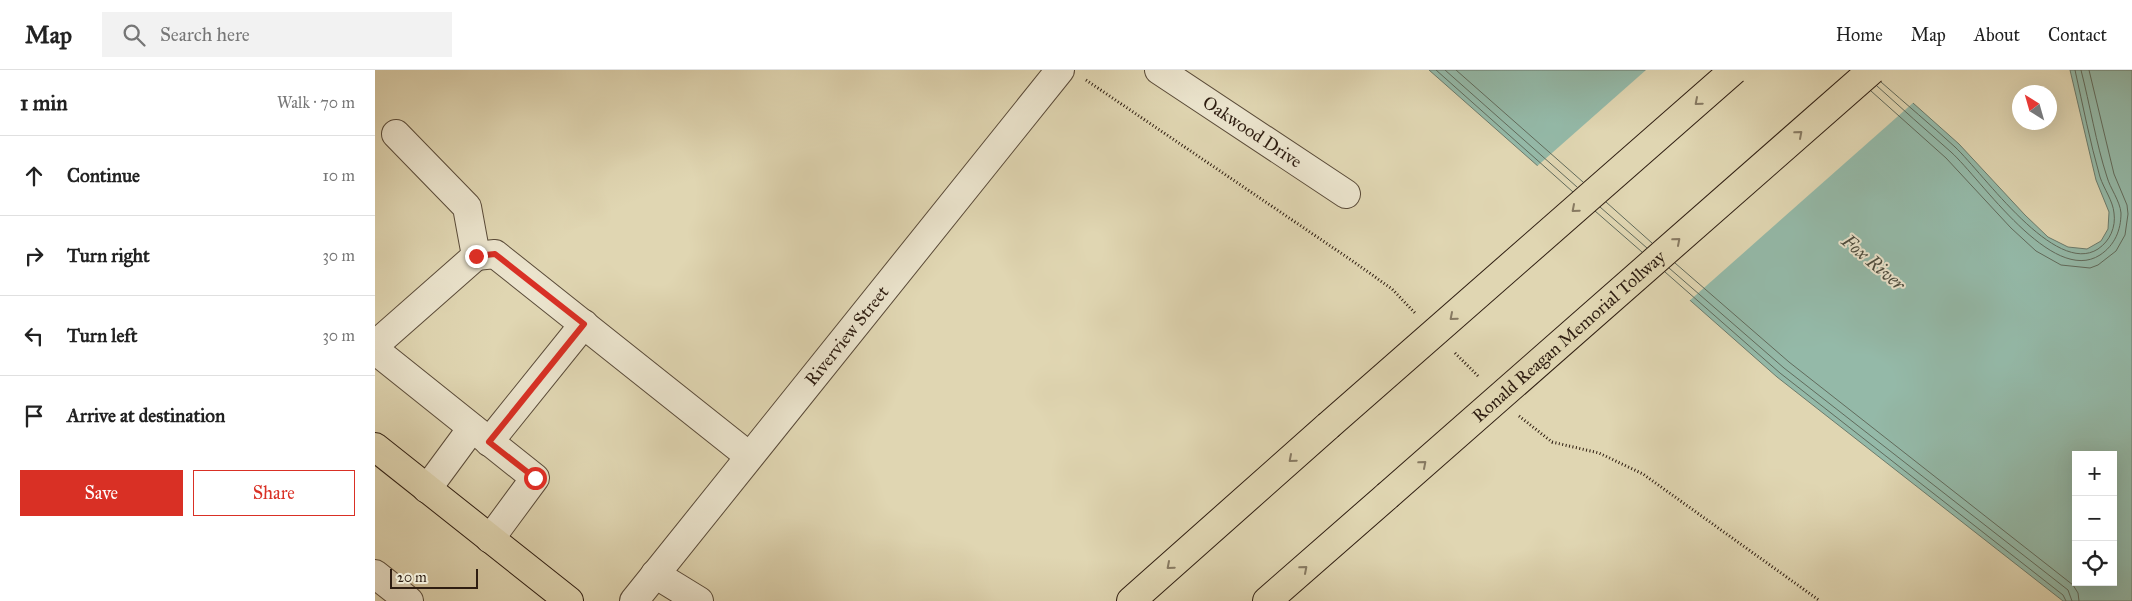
<!DOCTYPE html>
<meta charset="utf-8">
<style>
body{margin:0;font-family:"IM FELL Great Primer",serif;background:#f2f2f2;color:#222}
.controls{position:absolute;right:15px;bottom:15px;display:grid;overflow:hidden;border-radius:0px;box-shadow:0 5px 20px #0002}
.controls button{width:45px;height:45px;display:grid;place-items:center;padding:0;border:0;border-bottom:1px solid #e0e0e0;background:#fff;color:#222;font:25px sans-serif}
.compass{position:absolute;left:1637px;top:15px;width:45px;height:45px;border-radius:50%;background:#fff;box-shadow:0 5px 20px #0002;rotate:323deg}
.scale{position:absolute;left:15px;bottom:12px;width:88px;box-sizing:border-box;padding-left:5px;border:2px solid #2e1d11;border-top:0;font-size:14px;line-height:18px;white-space:nowrap;color:#2e1d11;-webkit-text-stroke:4px #ebe4cd;paint-order:stroke}
.stop{position:absolute;width:15px;height:15px;margin:-11px;border:4px solid #d93025;border-radius:50%;background:#fff}
.stop.end{background:#d93025;border-color:#fff;box-shadow:0 1px 5px #0008}
.list{margin:0;padding:0;list-style:none}
h2{display:flex;justify-content:space-between;align-items:center;height:65px;margin:0;padding:0 20px;font-size:21px}
h2 small{font-size:16px;font-weight:400;color:#767676}
.list li{display:grid;grid-template-columns:32px 1fr auto;gap:15px;align-items:center;box-sizing:border-box;height:80px;padding:0 20px;border-top:1px solid #e0e0e0}
.list b{display:block;font-size:19px;white-space:nowrap}
.list em{font-size:16px;font-style:normal;color:#767676}
.actions{display:flex;gap:10px;padding:15px 20px}
.actions a{flex:1;padding:11px 0;border:1px solid #d93025;border-radius:0px;text-align:center;font-size:18px;color:#d93025}
.actions .main{background:#d93025;color:#fff}
.icon{flex:none;width:28px;height:28px;fill:none;stroke:currentColor;stroke-width:2;stroke-linecap:round;stroke-linejoin:round}
.map{position:relative;flex:none;width:1757px;height:531px;overflow:hidden}
header{display:flex;align-items:center;gap:30px;box-sizing:border-box;height:70px;padding:0 25px;background:#fff;border-bottom:1px solid #e0e0e0}
header strong{font-size:24px}
nav{display:flex;gap:28px;margin-inline-start:auto;font-size:18px}
.search{width:350px;height:45px;background:#f2f2f2;display:flex;align-items:center;gap:12px;box-sizing:border-box;padding:0 18px;border-radius:0px;color:#767676;font-size:19px}
main{display:flex}
aside{flex:1;background:#fff}
.map>svg:first-child{display:block}
</style>
<header>
<strong>Map</strong>
<div class="search"><svg class="icon" aria-label="search" viewBox="0 0 24 24"><circle cx="10" cy="10" r="6"/><path d="M15 15l6 6"/></svg>Search here</div>
<nav><a>Home</a><a>Map</a><a>About</a><a>Contact</a></nav>
</header>
<main>
<aside>
<h2>1 min<small>Walk · 70 m</small></h2>
<ul class="list">
<li><svg class="icon" aria-label="ahead" viewBox="0 0 24 24"><path d="M12 20V5M6 11l6-6 6 6"/></svg><div><b>Continue</b></div><em>10 m</em></li>
<li><svg class="icon" aria-label="right" viewBox="0 0 24 24"><path d="M7 20v-9h11M14 6l5 5-5 5"/></svg><div><b>Turn right</b></div><em>30 m</em></li>
<li><svg class="icon" aria-label="left" viewBox="0 0 24 24"><path d="M17 20v-9H6M10 6l-5 5 5 5"/></svg><div><b>Turn left</b></div><em>30 m</em></li>
<li><svg class="icon" aria-label="arrive" viewBox="0 0 24 24"><path d="M6 21V4h12l-3 4 3 4H6"/></svg><div><b>Arrive at destination</b></div></li>
</ul>
<div class="actions"><a class="main">Save</a><a>Share</a></div>
</aside>
<div class="map">
<svg width="1757" height="531" viewBox="0 0 1757 531">
<rect width="100%" height="100%" fill="#e0d6b2"/>
<filter id="stains"><feTurbulence type="fractalNoise" baseFrequency=".004" numOctaves="4"/><feColorMatrix values="0 0 0 0 .2 0 0 0 0 .09 0 0 0 0 .02 0 0 0 .5 -.17"/></filter>
<radialGradient id="worn" r=".72"><stop offset=".6" stop-color="#630" stop-opacity="0"/><stop offset="1" stop-color="#630" stop-opacity=".3"/></radialGradient>
<path fill="#94b9a8" stroke="#6b7b6c" fill-rule="evenodd" d="M1054,0H1501L1584,74L1650,145L1673,167L1693,177L1712,179L1726,171L1733,159L1734,142L1721,110L1695,0H1757V531H1688L1402,307ZM1701,385H1738V512H1701Z"/>
<path fill="#e0d6b2" d="M1271,0H1505L1539,32L1313,232L1160,98Z"/>
<g fill="none" stroke-linecap="round" stroke-linejoin="round">
<path stroke="#616b5c" stroke-width="1" d="M1061,0L1198,122
M1070,0L1202,117
M1081,0L1208,112
M1506,12C1531,34 1556,55 1580,77C1609,104 1680,207 1723,179C1735,171 1741,157 1739,143C1738,131 1729,119 1725,107C1715,72 1708,36 1700,0
M1502,16C1526,38 1551,60 1576,82C1606,109 1677,216 1725,185C1740,175 1746,160 1746,143C1745,131 1735,118 1732,107C1721,73 1715,35 1706,0
M1496,21L1571,88L1636,158L1661,181L1686,195L1715,198L1723,195L1741,181L1750,165L1753,144L1752,135L1739,104L1714,0
M1231,132L1277,173
M1225,137L1272,178
M1220,141L1267,182
M1300,193L1414,292L1698,515L1703,523L1704,531
M1294,198L1409,298L1693,520L1697,531
M1290,202L1405,303L1688,525L1691,531"/>
<defs>
<g id="minor">
<path id="s1" d="M784,0L971,124"/>
<path d="M101,186L120,184L374,386"/>
<path d="M0,275L101,186L92,137L21,64"/>
<path d="M0,280L160,408L115,469"/>
<path d="M114,372L209,254"/>
<path d="M52,419L97,358"/>
<path d="M0,504L34,531"/>
<path d="M280,504L324,531"/>
<path id="s2" d="M259,531L685,0"/>
</g>
<path id="major" d="M0,377L194,531"/>
<path id="highway" d="M756,531L953,356
M892,531L1012,426"/>
</defs>
<use href="#minor" stroke="#5a4b39" stroke-width="30"/>
<use href="#major" stroke="#2e1d11" stroke-width="30"/>
<use href="#highway" stroke="#2e1d11" stroke-width="30"/>
<path stroke="#2e1d11" stroke-width="3" stroke-dasharray="1 2.5" stroke-linecap="butt" d="M711,10L979,192L1017,219L1040,243
M1080,283L1104,307
M1144,346L1177,372L1224,383L1268,404L1445,531"/>
<use href="#minor" stroke="#ebe4cd" stroke-width="28"/>
<use href="#major" stroke="#e0d6b2" stroke-width="28"/>
<use href="#highway" stroke="#e0d6b2" stroke-width="28"/>
<defs>
<g id="highway-bridge">
<path d="M953,356L1359,0"/>
<path id="s3" d="M1012,426L1497,0"/>
</g>
</defs>
<use href="#highway-bridge" stroke="#2e1d11" stroke-width="30" stroke-linecap="butt"/>
<use href="#highway-bridge" stroke="#e0d6b2" stroke-width="28"/>
</g>
<defs><path id="oneway-chevron" d="M-2-3.5L2.5 0L-2 3.5" fill="none" stroke-width="1.6" stroke-linecap="round" stroke-linejoin="round" transform="scale(1.25)"/></defs>
<g stroke="#877a62">
<use href="#oneway-chevron" transform="translate(1323 32) rotate(139)"/>
<use href="#oneway-chevron" transform="translate(1424 64) rotate(-41)"/>
<use href="#oneway-chevron" transform="translate(1200 139) rotate(139)"/>
<use href="#oneway-chevron" transform="translate(1302 171) rotate(-41)"/>
<use href="#oneway-chevron" transform="translate(1078 247) rotate(139)"/>
<use href="#oneway-chevron" transform="translate(917 389) rotate(139)"/>
<use href="#oneway-chevron" transform="translate(1048 394) rotate(-41)"/>
<use href="#oneway-chevron" transform="translate(795 496) rotate(139)"/>
<use href="#oneway-chevron" transform="translate(929 499) rotate(-41)"/>
</g>
<g fill="none" stroke-linecap="round" stroke-linejoin="round">
<path stroke="#d93025" stroke-width="6" d="M101,186L120,184L209,254L114,372L160,408"/>
</g>
<g text-anchor="middle" stroke-width="4" stroke-linejoin="round" paint-order="stroke">
<g font-size="18" fill="#2e1d11" stroke="#ebe4cd">
<text dy="6" stroke="none"><textPath href="#s1" startOffset="112">Oakwood Drive</textPath></text>
<text dy="6" stroke="none"><textPath href="#s2" startOffset="340">Riverview Street</textPath></text>
<text dy="6" stroke="none"><textPath href="#s3" startOffset="242">Ronald Reagan Memorial Tollway</textPath></text>
</g>
<g font-size="19" font-style="italic" fill="#4d4c3e" stroke="#ebe4cd">
<text transform="translate(1499 192) rotate(40)" y="7">Fox River</text>
</g>
</g>
<rect width="100%" height="100%" filter="url(#stains)"/>
<rect width="100%" height="100%" fill="url(#worn)"/>
</svg>
<div class="controls">
<button>+</button>
<button>−</button>
<button><svg class="icon" aria-label="locate" viewBox="0 0 24 24"><circle cx="12" cy="12" r="6"/><path d="M12 2v4M12 18v4M2 12h4M18 12h4"/></svg></button>
</div>
<svg class="compass" viewBox="-18 -18 36 36"><path d="M0-13l5 13h-10z" fill="#e53935"/><path d="M0 13l5-13h-10z" fill="#767676"/></svg>
<div class="scale">20 m</div>
<div class="stop" style="left:160px;top:408px"></div>
<div class="stop end" style="left:101px;top:186px"></div>
</div>
</main>
